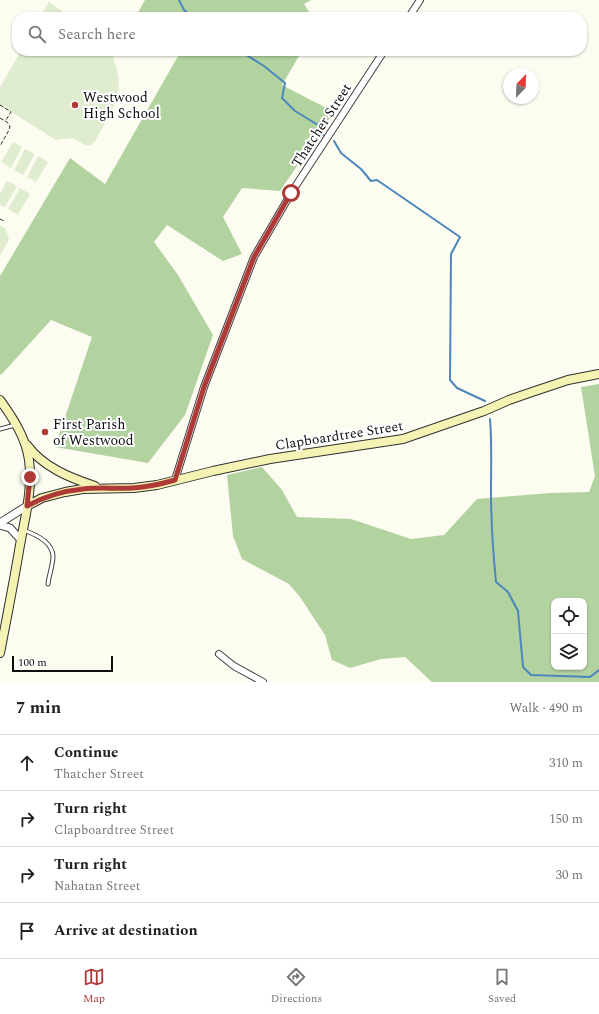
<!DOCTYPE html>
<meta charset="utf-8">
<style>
body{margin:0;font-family:Spectral,serif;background:#f2f2f2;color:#222}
.controls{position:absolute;right:12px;bottom:12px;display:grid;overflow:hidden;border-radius:8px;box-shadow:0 1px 3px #0004}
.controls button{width:36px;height:36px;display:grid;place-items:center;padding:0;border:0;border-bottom:1px solid #e0e0e0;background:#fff;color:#222;font:20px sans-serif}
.compass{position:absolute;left:503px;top:68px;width:36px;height:36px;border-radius:50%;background:#fff;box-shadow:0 1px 3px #0004;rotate:23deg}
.scale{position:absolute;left:12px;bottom:10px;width:101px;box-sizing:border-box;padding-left:4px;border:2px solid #0e0e0e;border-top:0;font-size:11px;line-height:14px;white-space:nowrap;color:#0e0e0e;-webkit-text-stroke:3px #fff;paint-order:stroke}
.stop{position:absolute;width:12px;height:12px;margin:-9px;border:3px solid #ad3a37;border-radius:50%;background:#fff}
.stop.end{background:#ad3a37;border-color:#fff;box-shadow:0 1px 4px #0008}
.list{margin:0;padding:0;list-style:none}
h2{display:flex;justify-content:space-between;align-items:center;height:52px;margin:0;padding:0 16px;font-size:17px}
h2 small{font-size:13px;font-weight:400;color:#767676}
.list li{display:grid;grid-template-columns:26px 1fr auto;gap:12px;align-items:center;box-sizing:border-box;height:56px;padding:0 16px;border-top:1px solid #e0e0e0}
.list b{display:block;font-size:15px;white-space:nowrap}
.list p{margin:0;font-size:13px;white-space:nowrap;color:#767676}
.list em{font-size:13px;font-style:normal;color:#767676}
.icon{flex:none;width:22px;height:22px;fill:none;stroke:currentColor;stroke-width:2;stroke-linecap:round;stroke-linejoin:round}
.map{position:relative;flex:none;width:599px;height:682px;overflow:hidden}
.search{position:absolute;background:#fff;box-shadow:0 1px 3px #0004;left:12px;right:12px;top:12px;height:44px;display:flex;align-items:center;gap:10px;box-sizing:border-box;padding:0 14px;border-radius:16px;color:#767676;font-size:15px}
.sheet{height:276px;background:#fff}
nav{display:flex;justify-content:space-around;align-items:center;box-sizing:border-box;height:56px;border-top:1px solid #e0e0e0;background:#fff;font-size:11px;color:#767676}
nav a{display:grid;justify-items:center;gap:2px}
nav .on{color:#ad3a37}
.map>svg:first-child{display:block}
</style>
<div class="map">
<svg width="599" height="682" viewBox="0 0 599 682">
<rect width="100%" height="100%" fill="#fdfcf1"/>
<path fill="#b2d29f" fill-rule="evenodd" d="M145,0H311L304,4L312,17H138L136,16Z
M181,51H302L282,85L334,112L280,191L242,188L223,217L242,254L223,261L167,225L154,242L178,275L213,335L185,415L148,463L55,447L92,337L51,320L1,375L0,374V276L70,158L105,184Z
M599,384V682H432L405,657L381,659L350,668L332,660L325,635L300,597L289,584L242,559L233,536L227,475L262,467L282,490L297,517L351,519L411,539L444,535L477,499L550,493L589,492L595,476L581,387ZM554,601H584V667H554Z"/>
<path fill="#e0eccf" d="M49,2L70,17H40Z
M21,51H110C129,91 114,107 95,141L91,145L87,146L72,138L56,140L0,105V87Z
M13,142L22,147L11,168L1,162Z
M25,149L35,154L23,175L14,170Z
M38,156L48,162L36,182L27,177Z
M7,181L17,186L5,207L0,205V194Z
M20,188L30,194L18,215L8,209Z
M0,225L6,229L9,240L0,255Z"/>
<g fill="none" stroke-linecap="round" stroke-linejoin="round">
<path stroke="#4b87bc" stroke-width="2" d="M179,0L184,10L193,17
M240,51L264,66L285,83L282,98L295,111L318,125L323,135
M334,141L341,153L361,169L371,181L377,180L460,237L451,254L450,380L457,388L485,401
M490,419C492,443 491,466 491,490C491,521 493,552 496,582L508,592L518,611L523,667L531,675L590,677L599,670"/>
<defs>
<path id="service" d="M0,429L15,425
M23,530C35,534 52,541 53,556C53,565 49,575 48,584"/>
<path id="minor" d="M409,17L420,0
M175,480L204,387L254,257L293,190L384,51
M219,654L234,666L263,682"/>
<path id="tertiary" d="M0,523L27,506
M0,525L10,528L21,540"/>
<path id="secondary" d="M0,400C13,418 26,438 29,460C33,489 25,517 20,545C14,581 7,617 0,653
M27,445C43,467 70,478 95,486
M27,506L42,498L65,492L83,489L134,488L157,485L213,471L270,459L403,439L484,411L509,400L532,392L568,380L599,374"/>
</defs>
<use href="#service" stroke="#414141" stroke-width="5"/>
<use href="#minor" stroke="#414141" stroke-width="8"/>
<use href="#tertiary" stroke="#414141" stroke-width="9"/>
<use href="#secondary" stroke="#303030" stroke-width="10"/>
<path stroke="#303030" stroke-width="1" stroke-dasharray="4 2" stroke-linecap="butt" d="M0,105L11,112L6,120
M0,118L7,122L10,126L9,130L0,146
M0,219L4,221"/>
<use href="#service" stroke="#fff" stroke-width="3"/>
<use href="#minor" stroke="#fff" stroke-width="6"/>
<use href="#tertiary" stroke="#fff" stroke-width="7"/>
<use href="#secondary" stroke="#f5f3b4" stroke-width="8"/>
</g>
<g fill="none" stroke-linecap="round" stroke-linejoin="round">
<path stroke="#ad3a37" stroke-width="5" d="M30,477L27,506C45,496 63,491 83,489C100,487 116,489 133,488C148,487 161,484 175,480L204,387L254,257L291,193"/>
</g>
<g fill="#ad3a37" stroke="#fff" stroke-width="1.5">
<circle cx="75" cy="105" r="4"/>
<circle cx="45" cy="432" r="4"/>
</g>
<g text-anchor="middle" stroke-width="4" stroke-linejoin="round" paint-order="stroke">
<g font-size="14" fill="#0e0e0e" stroke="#fff" text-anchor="start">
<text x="83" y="102">Westwood<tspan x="83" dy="16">High School</tspan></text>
<text x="53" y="429">First Parish<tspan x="53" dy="16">of Westwood</tspan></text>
</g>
<g font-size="14" fill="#0e0e0e" stroke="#fff">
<text transform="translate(321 125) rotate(-57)" y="5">Thatcher Street</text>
<text transform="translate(339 435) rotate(-9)" y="5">Clapboardtree Street</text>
</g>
</g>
</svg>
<div class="controls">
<button><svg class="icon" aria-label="locate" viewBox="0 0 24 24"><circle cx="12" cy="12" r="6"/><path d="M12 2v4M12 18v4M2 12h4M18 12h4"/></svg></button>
<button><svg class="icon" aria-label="layers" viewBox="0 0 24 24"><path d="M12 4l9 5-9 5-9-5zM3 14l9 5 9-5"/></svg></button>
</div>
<svg class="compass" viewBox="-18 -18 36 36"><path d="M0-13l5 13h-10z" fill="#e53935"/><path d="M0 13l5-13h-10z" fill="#767676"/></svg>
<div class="scale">100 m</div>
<div class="stop" style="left:291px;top:193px"></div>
<div class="stop end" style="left:30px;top:477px"></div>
<div class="search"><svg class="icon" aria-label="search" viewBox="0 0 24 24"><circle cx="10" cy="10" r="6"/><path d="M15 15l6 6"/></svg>Search here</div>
</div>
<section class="sheet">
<h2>7 min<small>Walk · 490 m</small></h2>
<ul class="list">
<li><svg class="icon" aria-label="ahead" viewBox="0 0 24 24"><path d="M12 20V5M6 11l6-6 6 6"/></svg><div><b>Continue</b><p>Thatcher Street</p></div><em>310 m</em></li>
<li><svg class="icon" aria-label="right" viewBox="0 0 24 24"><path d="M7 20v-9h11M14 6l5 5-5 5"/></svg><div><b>Turn right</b><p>Clapboardtree Street</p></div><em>150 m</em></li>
<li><svg class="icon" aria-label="right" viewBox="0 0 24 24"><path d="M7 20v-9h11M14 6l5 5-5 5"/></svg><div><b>Turn right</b><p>Nahatan Street</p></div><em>30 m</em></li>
<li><svg class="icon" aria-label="arrive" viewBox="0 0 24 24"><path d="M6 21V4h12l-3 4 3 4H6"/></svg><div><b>Arrive at destination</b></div></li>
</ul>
</section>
<nav>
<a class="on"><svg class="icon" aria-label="map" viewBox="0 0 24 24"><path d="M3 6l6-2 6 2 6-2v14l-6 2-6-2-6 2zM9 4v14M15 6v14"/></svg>Map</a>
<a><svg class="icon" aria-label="directions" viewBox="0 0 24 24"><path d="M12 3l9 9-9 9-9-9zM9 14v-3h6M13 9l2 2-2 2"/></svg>Directions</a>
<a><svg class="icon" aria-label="saved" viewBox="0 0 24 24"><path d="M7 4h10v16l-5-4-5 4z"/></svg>Saved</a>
</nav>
